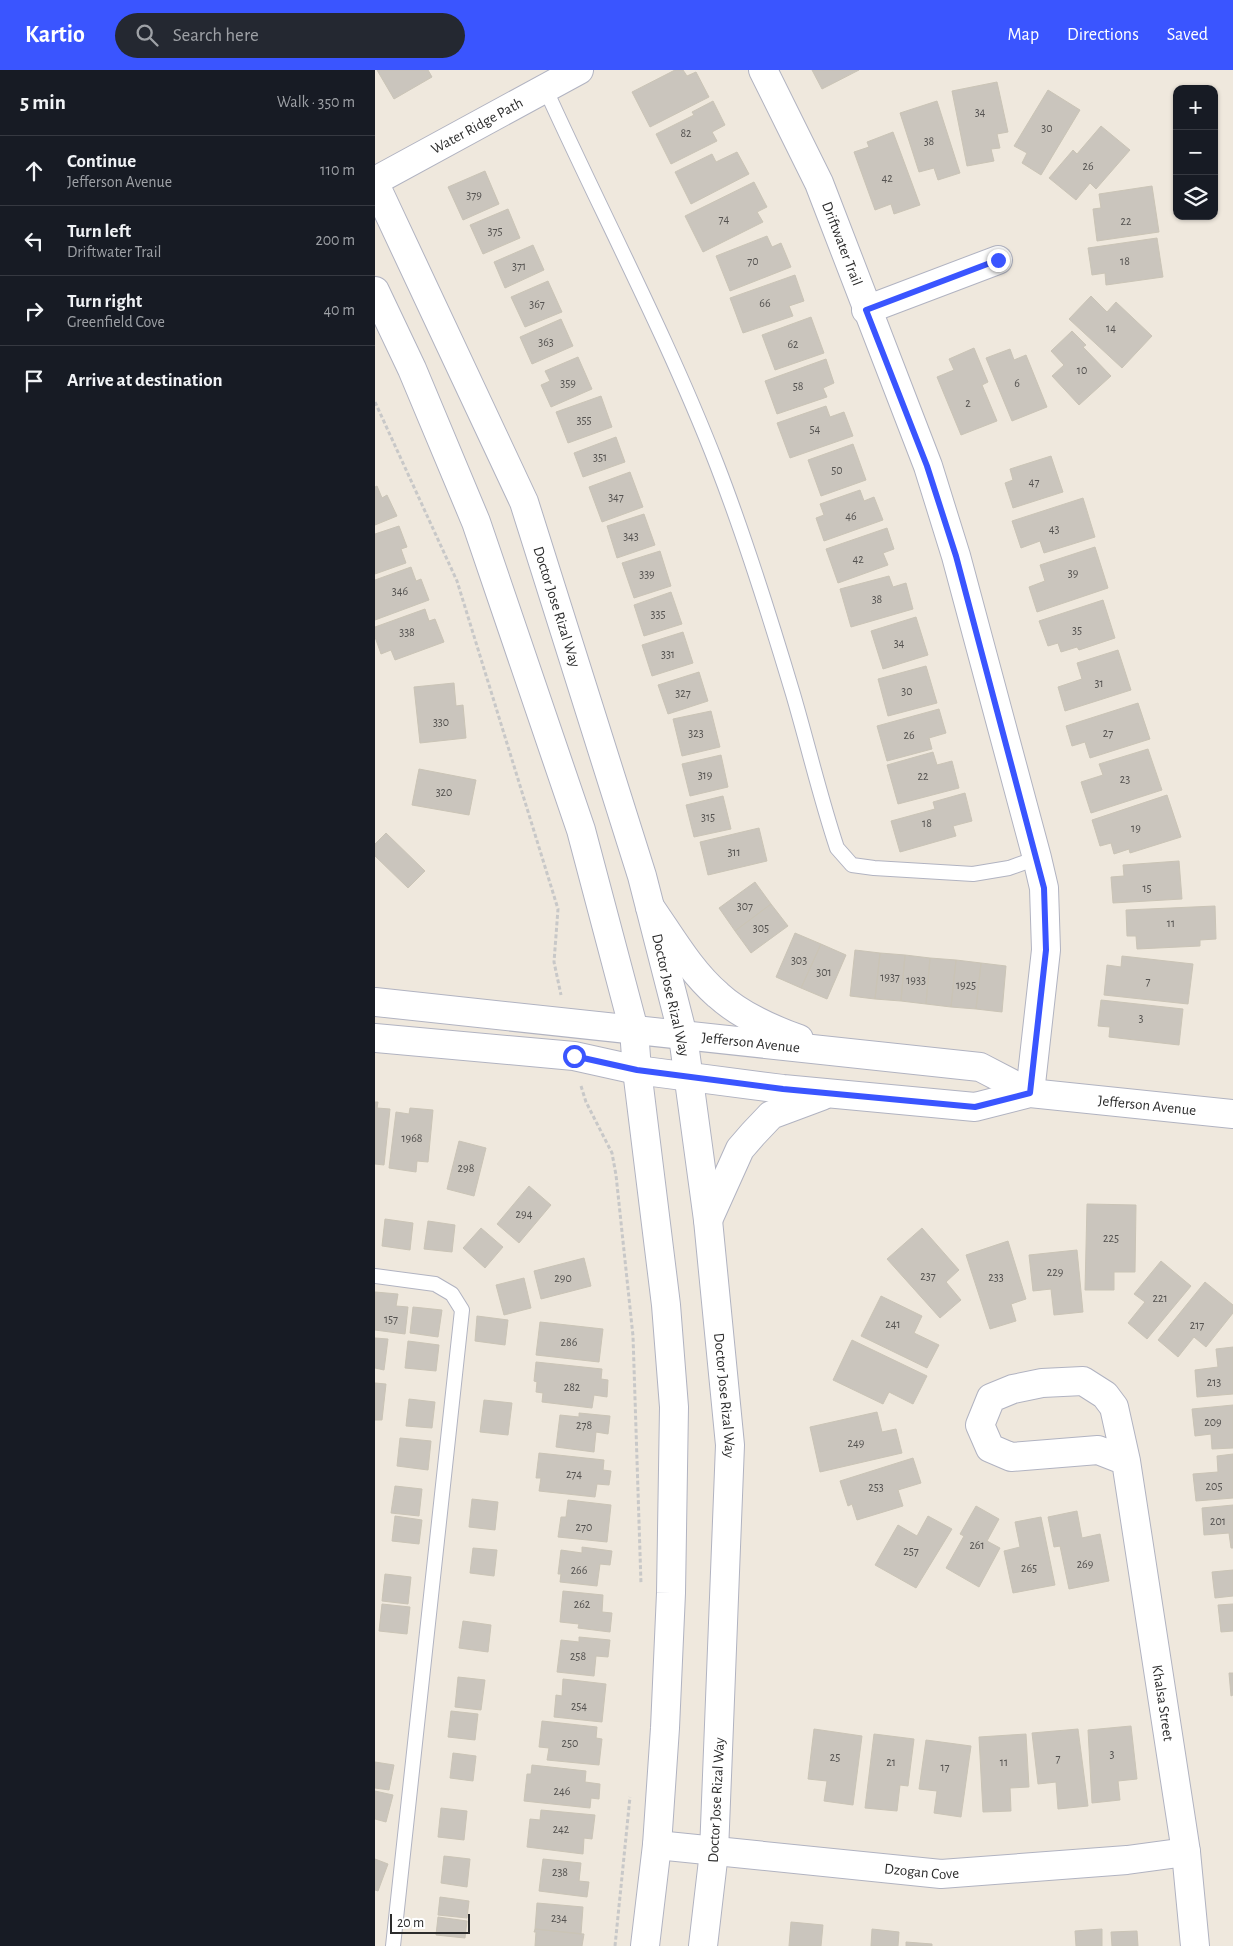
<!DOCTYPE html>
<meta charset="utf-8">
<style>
body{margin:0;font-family:"Alegreya Sans",sans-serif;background:#242831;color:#f1f3f6}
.controls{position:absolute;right:15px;top:15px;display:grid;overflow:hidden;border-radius:10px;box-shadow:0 1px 4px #0004}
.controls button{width:45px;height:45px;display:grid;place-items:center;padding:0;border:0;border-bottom:1px solid #363941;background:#171b24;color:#f1f3f6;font:25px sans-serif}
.scale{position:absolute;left:15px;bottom:12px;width:80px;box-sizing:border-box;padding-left:5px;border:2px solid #2c2c2c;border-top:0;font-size:14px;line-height:18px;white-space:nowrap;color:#2c2c2c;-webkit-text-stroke:4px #fff;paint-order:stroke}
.stop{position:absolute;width:15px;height:15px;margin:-11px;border:4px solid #3a55ff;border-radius:50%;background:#fff}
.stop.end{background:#3a55ff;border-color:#fff;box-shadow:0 1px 5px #0008}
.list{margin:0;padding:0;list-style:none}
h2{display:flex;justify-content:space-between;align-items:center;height:65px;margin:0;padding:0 20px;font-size:21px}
h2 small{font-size:16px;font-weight:400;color:#9ea1a6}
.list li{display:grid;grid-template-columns:32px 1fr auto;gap:15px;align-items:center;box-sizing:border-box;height:70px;padding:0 20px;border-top:1px solid #363941}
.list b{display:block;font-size:19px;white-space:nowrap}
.list p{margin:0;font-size:16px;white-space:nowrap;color:#9ea1a6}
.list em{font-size:16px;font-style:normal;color:#9ea1a6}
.icon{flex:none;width:28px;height:28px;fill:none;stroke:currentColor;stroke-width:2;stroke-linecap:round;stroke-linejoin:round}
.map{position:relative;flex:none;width:858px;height:1876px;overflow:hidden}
header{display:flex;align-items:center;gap:30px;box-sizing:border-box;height:70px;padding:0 25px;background:#3a55ff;color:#fff}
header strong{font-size:24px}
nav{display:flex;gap:28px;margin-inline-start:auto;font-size:18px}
.search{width:350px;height:45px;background:#242831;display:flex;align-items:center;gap:12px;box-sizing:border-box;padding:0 18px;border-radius:28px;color:#9ea1a6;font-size:19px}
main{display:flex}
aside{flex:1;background:#171b24}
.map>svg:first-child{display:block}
</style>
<header>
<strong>Kartio</strong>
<div class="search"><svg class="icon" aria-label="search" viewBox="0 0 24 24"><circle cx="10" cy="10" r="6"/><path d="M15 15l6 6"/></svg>Search here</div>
<nav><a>Map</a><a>Directions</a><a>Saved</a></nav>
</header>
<main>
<aside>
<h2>5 min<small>Walk · 350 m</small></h2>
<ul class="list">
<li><svg class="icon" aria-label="ahead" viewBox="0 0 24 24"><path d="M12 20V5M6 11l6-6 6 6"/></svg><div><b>Continue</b><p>Jefferson Avenue</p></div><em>110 m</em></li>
<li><svg class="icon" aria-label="left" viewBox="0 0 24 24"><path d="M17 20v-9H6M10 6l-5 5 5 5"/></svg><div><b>Turn left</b><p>Driftwater Trail</p></div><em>200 m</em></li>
<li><svg class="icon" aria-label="right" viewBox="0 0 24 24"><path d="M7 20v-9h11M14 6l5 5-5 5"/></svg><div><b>Turn right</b><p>Greenfield Cove</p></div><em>40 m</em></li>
<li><svg class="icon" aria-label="arrive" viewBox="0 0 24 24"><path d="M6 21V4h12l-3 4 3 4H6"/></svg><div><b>Arrive at destination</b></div></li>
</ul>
</aside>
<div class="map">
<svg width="858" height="1876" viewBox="0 0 858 1876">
<rect width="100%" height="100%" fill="#efe8dd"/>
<path fill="#cac5bd" stroke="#cac4b6" d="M2,0H53L57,7L19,29Z
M300,0H308L312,6L321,2L334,27L275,57L257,22Z
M437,0H484L447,19Z
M622,12L633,62L622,64L625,78L616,79L619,91L592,96L577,21Z
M673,20L705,40L666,105L647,93L652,83L639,76Z
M338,31L350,55L337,62L342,71L296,94L281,64L319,45L317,42Z
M562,31L585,103L563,110L559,98L544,102L525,43Z
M726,56L755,80L721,119L715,113L701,130L674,108L698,80L702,84Z
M518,62L545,135L519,144L516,134L500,140L479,82L494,77L492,72Z
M362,82L374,104L316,134L300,102L337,84L341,92Z
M110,101L124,134L88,150L73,117Z
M379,112L392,137L382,142L388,152L328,182L310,146Z
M777,116L784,162L722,171L718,139L726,138L724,124Z
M133,139L145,168L108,184L95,155Z
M392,166L397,177L406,173L416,197L355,221L341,186Z
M782,168L788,207L731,215L730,203L717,205L713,178Z
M158,175L169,200L130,218L119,192Z
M420,205L429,231L414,236L418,246L368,263L355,228Z
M173,211L187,242L150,257L136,227Z
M716,226L732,242L741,232L777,266L747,298L694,249Z
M436,247L449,283L400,300L387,265Z
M186,249L198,276L157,294L145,267Z
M697,261L711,275L708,277L736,306L704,335L677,306L689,295L676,281Z
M599,278L613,312L607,315L622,351L586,365L562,307L579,300L574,289Z
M635,279L639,290L651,285L672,337L637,351L611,288Z
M203,287L217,319L176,337L166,315L175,311L170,301Z
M451,289L459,313L448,318L452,327L402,344L390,311Z
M226,326L237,357L193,373L181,342Z
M451,336L455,347L469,342L478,366L415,388L402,353Z
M241,367L250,392L208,407L199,383Z
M478,374L491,410L446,426L433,390Z
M676,386L688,422L638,438L630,413L638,410L635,399Z
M255,402L268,437L227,452L214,417Z
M2,416L7,428L12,425L22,446L0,455V417Z
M485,420L489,431L499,427L508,450L449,471L441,448L449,445L445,434Z
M708,428L720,467L669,483L665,471L646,478L637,451Z
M269,444L280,475L242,488L232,456Z
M24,456L32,477L26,479L31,493L0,504V464Z
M512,458L519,479L508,483L513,495L463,513L451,479Z
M720,477L733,518L662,542L654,517L670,511L665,495Z
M285,481L296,516L259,528L247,493Z
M36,497L41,511L46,509L54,530L0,550V510Z
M514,506L518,517L531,513L538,539L476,557L465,519Z
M296,522L307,554L269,566L259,535Z
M728,530L740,568L704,580L702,577L686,582L683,573L673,576L664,551Z
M50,539L54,551L60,549L69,572L20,590L16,580L6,584L0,567V557Z
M541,547L553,585L508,599L496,561Z
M308,562L318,593L277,606L267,575Z
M743,580L756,620L690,641L683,617L707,609L702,593Z
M551,596L562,633L513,646L503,609Z
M324,602L333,631L293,644L283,615Z
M79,613L81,636L88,635L91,668L45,673L39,617Z
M763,633L775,669L715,688L710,672L697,676L691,656Z
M564,639L571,663L554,668L557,679L512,691L502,656Z
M336,641L345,677L307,686L298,649Z
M773,679L787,720L716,743L706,712L728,705L724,694Z
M558,682L562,695L577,691L584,718L523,734L512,695Z
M346,685L353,717L315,726L307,694Z
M44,699L101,710L94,745L37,735Z
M590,723L597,751L578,756L581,766L525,782L516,751L560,739L558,732Z
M792,725L806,767L755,783L754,779L739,784L736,773L725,776L717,750Z
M348,726L356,759L319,767L311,735Z
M384,758L392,791L333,805L325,772Z
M11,763L50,801L33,818L0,786V774Z
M804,791L807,829L738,833L736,807L749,806L748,795Z
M380,812L396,834L360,861L344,838Z
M396,834L413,856L376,883L360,861Z
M840,836L841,869L825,870V876L762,879L761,866H752L751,840Z
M420,863L446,874L426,918L401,907Z
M446,874L471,885L452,929L426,918Z
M480,880L505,883L500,929L475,926Z
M505,883L530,885L526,931L500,929Z
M530,885L555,888L551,934L526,931Z
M747,886L818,894L813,934L729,925L732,895L746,897Z
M555,888L581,890L576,937L551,934Z
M581,890L606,893L601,939L576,937Z
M606,893L631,896L627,942L601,939Z
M726,930L808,939L804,975L734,967L735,957L723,956Z
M0,1032H3L2,1038L15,1039L9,1095L0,1094Z
M35,1038L58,1040L53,1092L42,1091L41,1102L14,1098L21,1042L34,1044Z
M84,1071L111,1078L99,1126L72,1119Z
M154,1116L176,1135L144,1173L122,1154Z
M712,1134L761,1135L760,1202H739V1220H710Z
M10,1149L38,1153L35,1180L7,1176Z
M53,1151L80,1155L77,1182L49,1179Z
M106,1158L128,1177L110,1198L88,1178Z
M547,1158L584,1200L571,1212L586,1230L565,1248L512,1189Z
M633,1171L651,1229L636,1234L641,1251L615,1259L591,1185Z
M702,1180L708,1242L679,1245L676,1219L658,1221L654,1185Z
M209,1188L216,1216L166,1229L159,1201Z
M786,1191L816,1216L772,1269L753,1253L770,1232L759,1224Z
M149,1208L156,1238L129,1245L121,1215Z
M830,1212L858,1235V1243L831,1277L819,1267L803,1287L783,1270Z
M0,1222L23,1224L21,1236L33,1237L30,1264L0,1260Z
M506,1226L547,1246L539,1263L564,1275L552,1298L486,1266Z
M38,1237L67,1240L63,1267L35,1263Z
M102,1246L133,1250L130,1275L100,1271Z
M165,1252L228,1259L224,1292L161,1285Z
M0,1268L13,1269L9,1300L0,1298Z
M477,1270L552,1306L538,1334L514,1322L508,1334L458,1310Z
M33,1271L64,1275L61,1301L30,1298Z
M858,1277V1324L822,1327L820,1300L843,1297L841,1279Z
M161,1292L227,1299L226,1309L233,1310L232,1327L219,1325L217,1338L167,1332L168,1323L161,1322L162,1312L159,1311Z
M0,1313L11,1314L7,1350H0Z
M34,1329L60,1332L57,1358L31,1356Z
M109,1330L137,1333L133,1365L105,1362Z
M858,1335V1378L837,1379L836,1364L820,1366L817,1339Z
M502,1342L507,1362L521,1359L527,1383L445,1402L435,1357Z
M204,1343L235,1346L233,1364L221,1362L219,1382L181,1377L185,1345L204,1347Z
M25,1368L56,1371L53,1400L22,1396Z
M164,1383L229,1390L228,1400L236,1401L234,1415L222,1414L220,1427L164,1421L166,1408H161Z
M858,1384V1428L821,1431L818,1404L843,1402L842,1386Z
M538,1388L546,1413L523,1420L528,1436L482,1450L477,1434L473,1436L465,1411Z
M20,1416L47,1419L44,1446L16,1443Z
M97,1429L123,1432L120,1460L94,1457Z
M193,1430L236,1435L232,1472L183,1467L186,1447H191Z
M858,1435V1478H856L854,1463L829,1465L827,1438Z
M601,1436L624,1449L612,1471L625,1478L604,1517L571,1498L589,1466L585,1464Z
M702,1441L707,1468L725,1464L734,1511L694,1519L685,1476L679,1477L673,1447Z
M20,1446L47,1450L44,1474L17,1471Z
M553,1446L577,1459L541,1518L500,1495L523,1455L542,1466Z
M666,1447L680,1515L638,1523L629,1481L645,1477L640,1452Z
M207,1477L237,1481L235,1495L225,1494L222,1516L185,1512L186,1504H183L186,1480L207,1483Z
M98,1478L122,1480L119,1506L95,1503Z
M858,1500V1526L840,1528L837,1502Z
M10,1504L36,1507L33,1534L7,1531Z
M188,1521L228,1525L227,1542L237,1543L235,1562L203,1558L204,1554L185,1552Z
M7,1534L35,1537L32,1564L4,1561Z
M858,1534V1561L846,1562L843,1535Z
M88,1551L116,1555L113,1582L84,1578Z
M204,1567L235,1570L233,1587L221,1586L219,1606L182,1602L186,1570L204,1572Z
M854,1603H858V1625L856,1626Z
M83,1607L110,1610L106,1640L80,1637Z
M188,1609L231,1614L227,1652L179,1647L181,1625L187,1626Z
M76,1641L103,1644L100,1670L73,1667Z
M167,1651L222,1657L221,1668L227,1669L224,1695L172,1690L174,1678L164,1677Z
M756,1656L762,1709L743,1711L745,1730L717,1733L713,1660Z
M439,1659L487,1666L478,1735L449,1731L452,1711L433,1709Z
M703,1659L713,1736L683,1739L681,1712L663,1714L657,1663Z
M499,1664L539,1669L533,1716L525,1715L522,1741L490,1738Z
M651,1664L654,1717L635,1718L636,1741L608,1742L604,1667Z
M551,1670L596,1676L586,1747L559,1743L562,1721L544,1719Z
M78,1683L101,1686L98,1711L75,1708Z
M0,1692L19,1695L14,1720L0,1718Z
M157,1695L211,1701L210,1712L225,1714L224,1729L216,1728L215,1738L149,1731L152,1704H156Z
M0,1721L18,1725L11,1752L0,1749Z
M66,1738L92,1741L89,1770L63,1767Z
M166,1740L220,1745L217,1769L209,1768L208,1784L152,1777L155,1749L165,1750Z
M69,1786L95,1789L92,1817L66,1813Z
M0,1789L13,1794L3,1821L0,1820Z
M168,1789L206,1793L204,1811L214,1812L212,1827L164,1821Z
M65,1827L94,1831L92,1848L63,1845Z
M162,1833L208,1837L206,1864L160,1859Z
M63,1847L92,1851L90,1868L61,1865Z
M416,1852L448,1855L446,1876H414Z
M160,1859L209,1864L207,1876H160L161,1862H159Z
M497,1859L524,1862L523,1876H496Z
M727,1859V1876H701L700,1861Z
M762,1861L763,1876H737L736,1862Z
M531,1872L557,1874V1876H531Z"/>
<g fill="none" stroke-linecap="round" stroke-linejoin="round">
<defs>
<path id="lane" d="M170,18C227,144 292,266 342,395C371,470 395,547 418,624C433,675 445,727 462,778L477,795L499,798L598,804L634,798L662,788
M0,1206L60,1214L77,1224L87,1240L18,1876"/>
<g id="street">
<path id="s1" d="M388,0L444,113L553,396L581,486L662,788L669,818L671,880L655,1023"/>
<path id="s2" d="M0,111L204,0"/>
<path id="s3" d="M0,114L149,432L267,806L308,966"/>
<path d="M0,221L37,299L101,452L206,760L259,960"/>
<path d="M491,240L623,190"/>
<path id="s4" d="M751,1391L723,1380L636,1387L615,1378L605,1355L616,1328L638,1319L667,1313L708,1311L730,1325L739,1337L751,1391L811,1782L820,1876"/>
<path id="s5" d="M282,1775L566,1804L752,1790L811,1782"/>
</g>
<g id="secondary">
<path d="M275,837C296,867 315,901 343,925C365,945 396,959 424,969"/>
<path id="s6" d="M0,932L605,997L655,1023"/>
<path d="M259,960L262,1000L291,1235L299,1337L296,1523L290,1658L282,1775L270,1876"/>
<path id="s7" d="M308,966L333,1150L355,1375L339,1782L328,1876"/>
<path id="s8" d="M0,968L199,986L262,1000L408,1019L600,1037L655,1023L858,1044"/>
<path d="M333,1150L365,1079L378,1064L396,1045L447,1026"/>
</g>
</defs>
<use href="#lane" stroke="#b1b3c1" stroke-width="16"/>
<use href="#street" stroke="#b1b3c1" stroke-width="30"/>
<use href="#secondary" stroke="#b1b3c1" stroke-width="30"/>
<path stroke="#c8c8c8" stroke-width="3" stroke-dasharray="4 2.5" stroke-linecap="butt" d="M0,332L82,511L183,839L179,892L186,925
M206,1016L211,1032L237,1083L241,1105L258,1266L266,1514
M240,1876L255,1727"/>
<use href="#lane" stroke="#fff" stroke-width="14"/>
<use href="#street" stroke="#fff" stroke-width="28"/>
<use href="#secondary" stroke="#fff" stroke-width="28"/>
</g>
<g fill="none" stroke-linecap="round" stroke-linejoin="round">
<path stroke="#3a55ff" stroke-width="6" d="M199,986L262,1000L408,1019L600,1037L655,1023L671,880L669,818L581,486L552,396L491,240L623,190"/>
</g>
<g text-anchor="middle" stroke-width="4.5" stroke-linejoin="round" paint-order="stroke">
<g font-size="12" fill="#545250">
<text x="605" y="46">34</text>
<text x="672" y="62">30</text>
<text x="311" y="67">82</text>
<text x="554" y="75">38</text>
<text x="713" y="100">26</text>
<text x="512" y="112">42</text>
<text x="99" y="129">379</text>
<text x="349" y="153">74</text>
<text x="751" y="155">22</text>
<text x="120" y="165">375</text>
<text x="378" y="195">70</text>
<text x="750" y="195">18</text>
<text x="144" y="200">371</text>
<text x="390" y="237">66</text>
<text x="162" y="238">367</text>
<text x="736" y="262">14</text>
<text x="171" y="276">363</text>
<text x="418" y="278">62</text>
<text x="707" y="304">10</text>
<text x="193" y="317">359</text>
<text x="642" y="317">6</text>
<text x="423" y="320">58</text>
<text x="593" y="337">2</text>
<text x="209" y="354">355</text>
<text x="440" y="363">54</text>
<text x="225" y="391">351</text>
<text x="462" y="404">50</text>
<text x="659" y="416">47</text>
<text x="241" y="431">347</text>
<text x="476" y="450">46</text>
<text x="679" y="463">43</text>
<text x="256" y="470">343</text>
<text x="483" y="493">42</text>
<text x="698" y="507">39</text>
<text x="272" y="508">339</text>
<text x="25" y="525">346</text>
<text x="502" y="533">38</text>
<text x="283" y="548">335</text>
<text x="702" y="564">35</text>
<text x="32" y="566">338</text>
<text x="524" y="577">34</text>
<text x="293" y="588">331</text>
<text x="724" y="617">31</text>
<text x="532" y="625">30</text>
<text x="308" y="627">327</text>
<text x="66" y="656">330</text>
<text x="321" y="667">323</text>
<text x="733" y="667">27</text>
<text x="534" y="669">26</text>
<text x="330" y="709">319</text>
<text x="548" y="710">22</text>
<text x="750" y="713">23</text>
<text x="69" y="726">320</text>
<text x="333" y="751">315</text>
<text x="552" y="757">18</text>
<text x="761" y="762">19</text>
<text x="359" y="786">311</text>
<text x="772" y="822">15</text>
<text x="370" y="840">307</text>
<text x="796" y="857">11</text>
<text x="386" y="862">305</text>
<text x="424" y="894">303</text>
<text x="449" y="906">301</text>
<text x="515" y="911">1937</text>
<text x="541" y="914">1933</text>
<text x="773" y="915">7</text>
<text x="591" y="919">1925</text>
<text x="766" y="952">3</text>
<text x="37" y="1072">1968</text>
<text x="91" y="1102">298</text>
<text x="149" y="1148">294</text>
<text x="736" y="1172">225</text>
<text x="680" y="1206">229</text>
<text x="553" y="1210">237</text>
<text x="621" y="1211">233</text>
<text x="188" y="1212">290</text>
<text x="785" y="1232">221</text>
<text x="16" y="1253">157</text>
<text x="518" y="1258">241</text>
<text x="822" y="1259">217</text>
<text x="194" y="1276">286</text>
<text x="839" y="1316">213</text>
<text x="197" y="1321">282</text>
<text x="838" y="1356">209</text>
<text x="209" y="1359">278</text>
<text x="481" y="1377">249</text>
<text x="199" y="1408">274</text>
<text x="839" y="1420">205</text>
<text x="501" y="1421">253</text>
<text x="843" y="1455">201</text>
<text x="209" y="1461">270</text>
<text x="602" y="1479">261</text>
<text x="536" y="1485">257</text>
<text x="710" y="1498">269</text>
<text x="654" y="1502">265</text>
<text x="204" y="1504">266</text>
<text x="207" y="1538">262</text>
<text x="203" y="1590">258</text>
<text x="204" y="1640">254</text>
<text x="195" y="1677">250</text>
<text x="737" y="1688">3</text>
<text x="460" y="1691">25</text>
<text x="683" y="1692">7</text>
<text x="516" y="1696">21</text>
<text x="629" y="1696">11</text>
<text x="570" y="1701">17</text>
<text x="187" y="1725">246</text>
<text x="186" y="1763">242</text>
<text x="185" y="1806">238</text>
<text x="184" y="1852">234</text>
</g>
<g font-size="15" fill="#2c2c2c" stroke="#fff">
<text dy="5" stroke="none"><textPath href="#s2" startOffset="116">Water Ridge Path</textPath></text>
<text dy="5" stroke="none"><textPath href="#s1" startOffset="191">Driftwater Trail</textPath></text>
<text dy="5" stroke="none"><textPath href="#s3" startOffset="461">Doctor Jose Rizal Way</textPath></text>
<text transform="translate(296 925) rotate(77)" y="5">Doctor Jose Rizal Way</text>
<text dy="5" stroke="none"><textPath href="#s6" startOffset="378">Jefferson Avenue</textPath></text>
<text dy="5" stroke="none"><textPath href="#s8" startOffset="779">Jefferson Avenue</textPath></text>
<text dy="5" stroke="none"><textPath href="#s7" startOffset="362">Doctor Jose Rizal Way</textPath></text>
<text dy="5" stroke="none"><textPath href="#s4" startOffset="630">Khalsa Street</textPath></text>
<text transform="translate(341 1730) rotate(-87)" y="5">Doctor Jose Rizal Way</text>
<text dy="5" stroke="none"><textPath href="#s5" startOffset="266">Dzogan Cove</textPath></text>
</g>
</g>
</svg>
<div class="controls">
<button>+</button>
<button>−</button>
<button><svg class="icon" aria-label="layers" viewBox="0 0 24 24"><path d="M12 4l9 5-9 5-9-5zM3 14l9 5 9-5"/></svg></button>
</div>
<div class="scale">20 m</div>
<div class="stop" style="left:199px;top:986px"></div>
<div class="stop end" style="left:623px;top:190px"></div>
</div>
</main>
